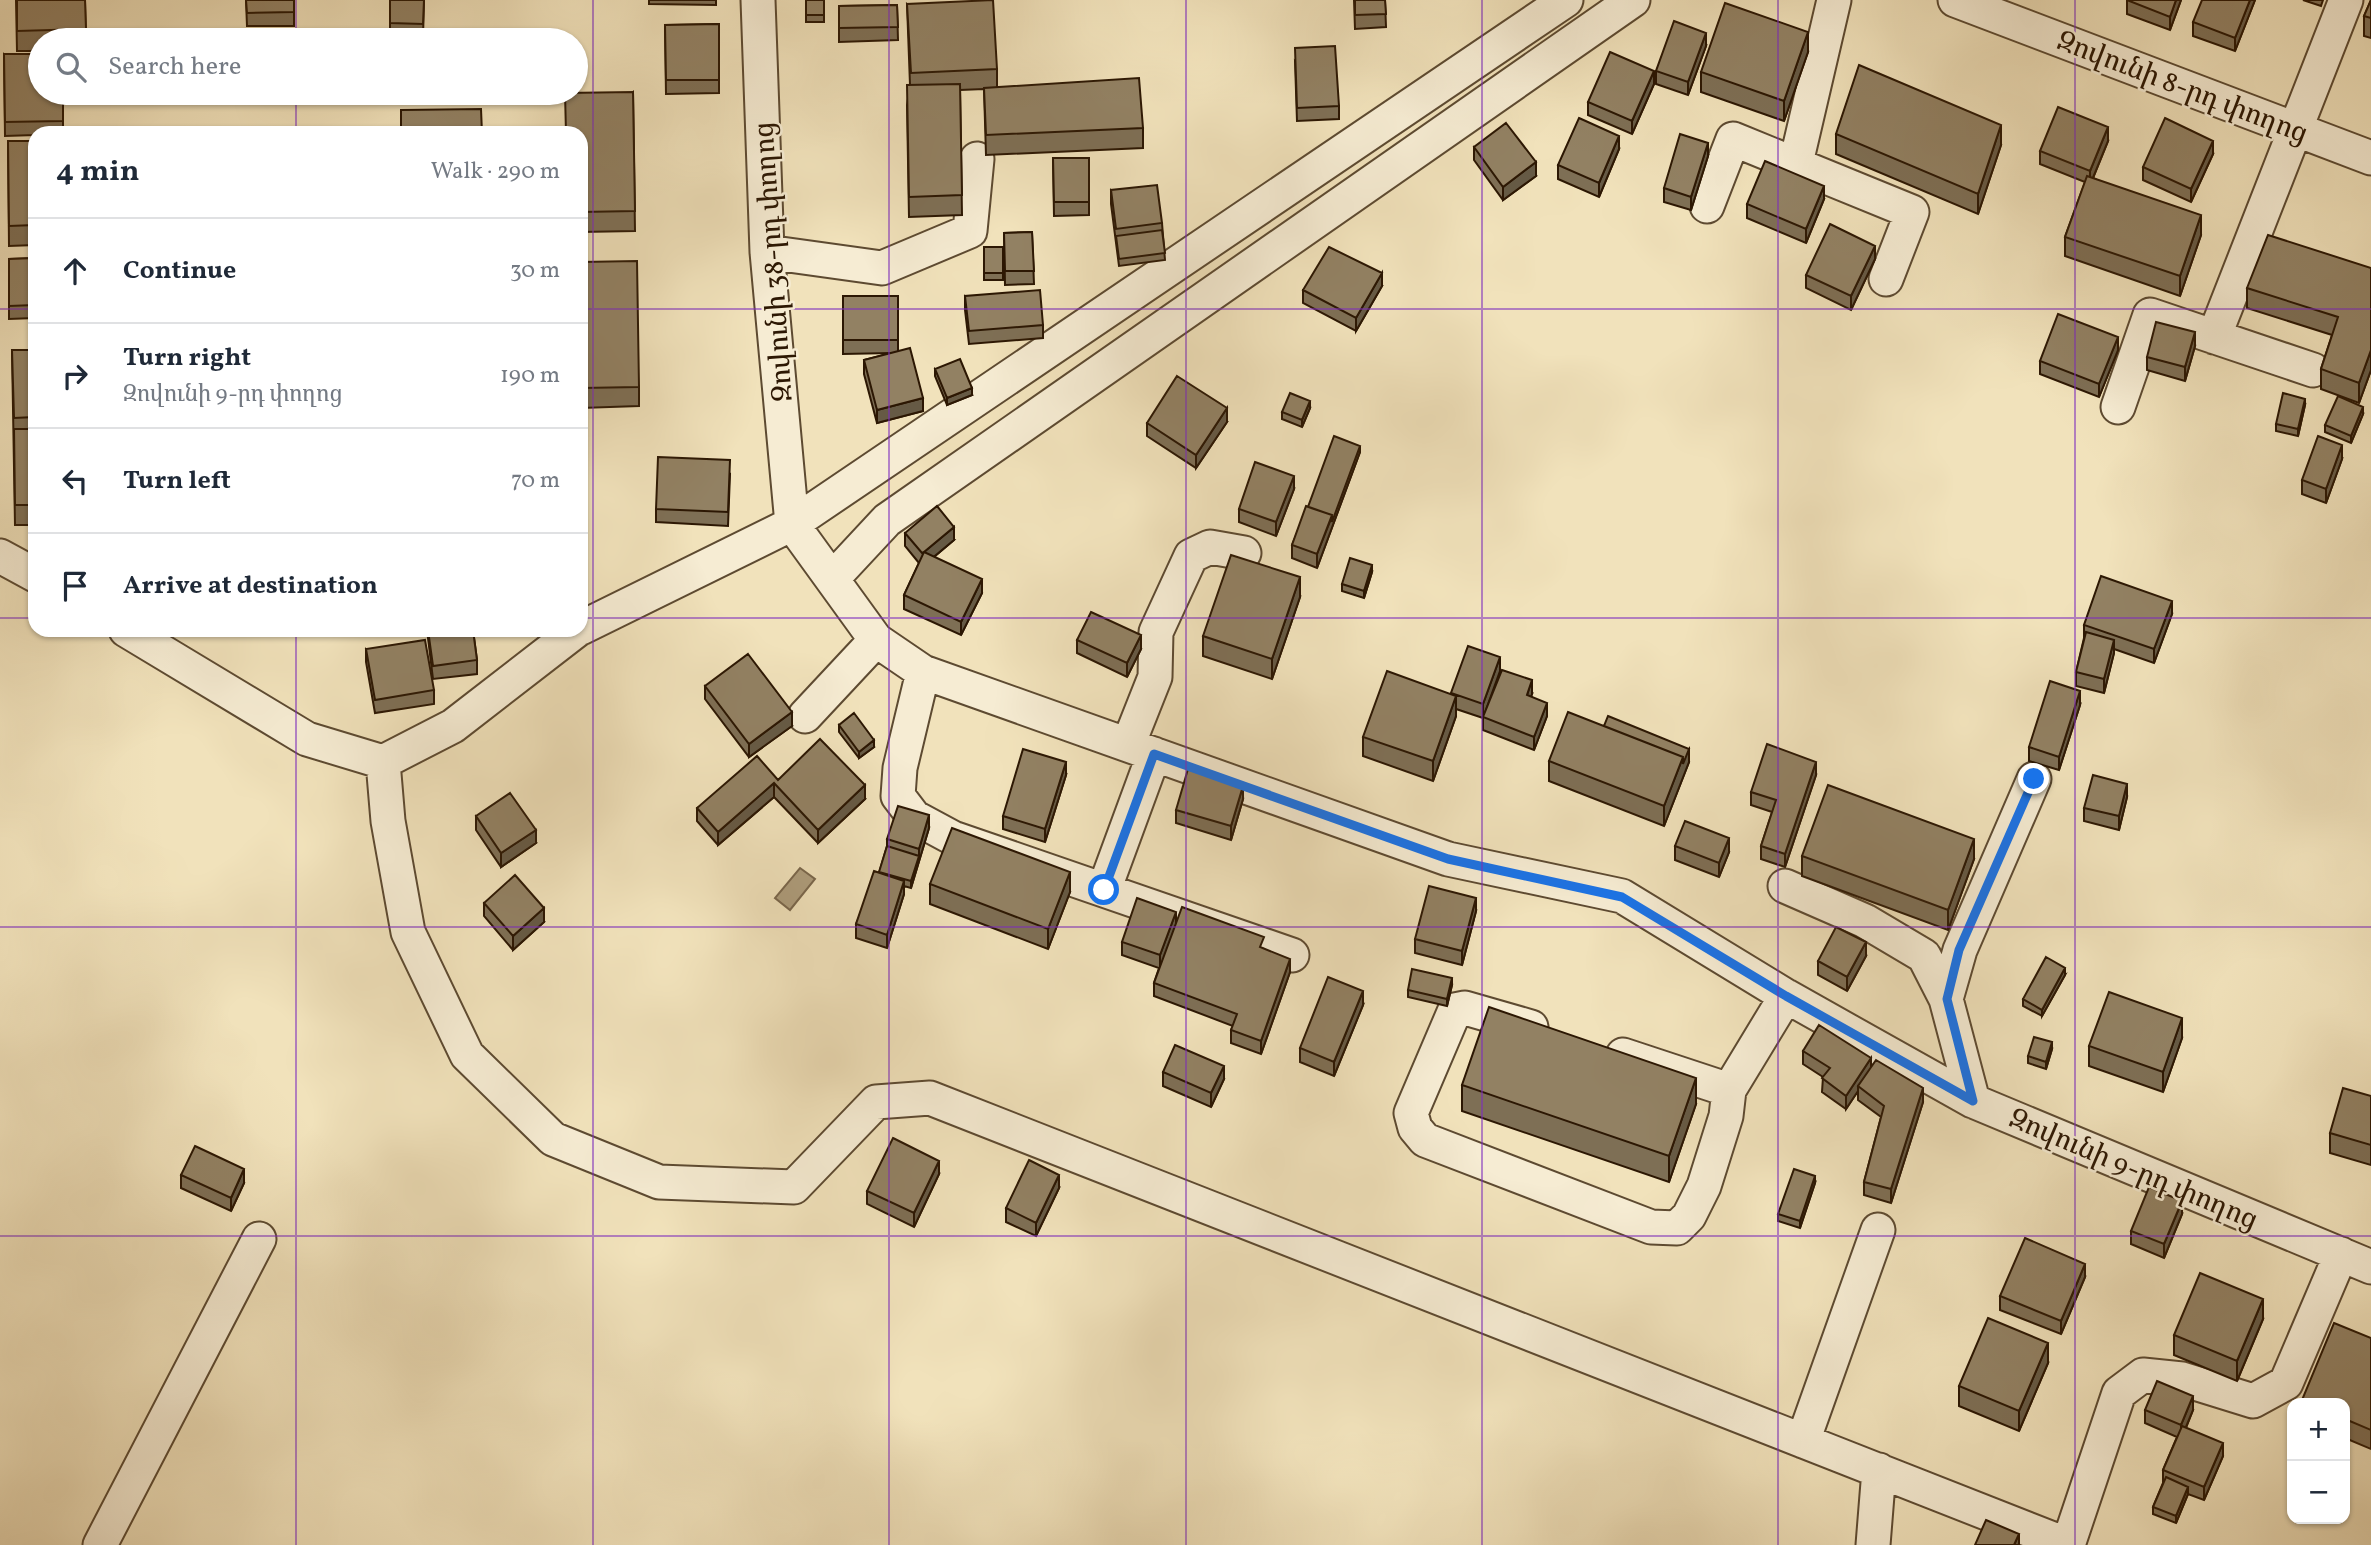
<!DOCTYPE html>
<meta charset="utf-8">
<style>
body{margin:0;font-family:Vollkorn,"Noto Serif Armenian",serif;background:#f6f6f7;color:#1f2937}
.controls{position:absolute;right:21px;bottom:21px;display:grid;overflow:hidden;border-radius:14px;box-shadow:0 2px 5px #0004}
.controls button{width:63px;height:63px;display:grid;place-items:center;padding:0;border:0;border-bottom:2px solid #e0e1e3;background:#fff;color:#1f2937;font:35px sans-serif}
.stop{position:absolute;width:21px;height:21px;margin:-16px;border:5px solid #1a73e8;border-radius:50%;background:#fff}
.stop.end{background:#1a73e8;border-color:#fff;box-shadow:0 2px 7px #0008}
.list{margin:0;padding:0;list-style:none}
h2{display:flex;justify-content:space-between;align-items:center;height:91px;margin:0;padding:0 28px;font-size:30px}
h2 small{font-size:23px;font-weight:400;color:#747a83}
.list li{display:grid;grid-template-columns:46px 1fr auto;gap:21px;align-items:center;box-sizing:border-box;height:105px;padding:0 28px;border-top:2px solid #e0e1e3}
.list b{display:block;font-size:26px;white-space:nowrap}
.list p{margin:0;font-size:23px;white-space:nowrap;color:#747a83}
.list em{font-size:23px;font-style:normal;color:#747a83}
.icon{flex:none;width:38px;height:38px;fill:none;stroke:currentColor;stroke-width:2;stroke-linecap:round;stroke-linejoin:round}
.map{position:relative;flex:none;width:2371px;height:1545px;overflow:hidden}
.search{position:absolute;background:#fff;box-shadow:0 2px 5px #0004;left:28px;top:28px;width:560px;height:77px;display:flex;align-items:center;gap:18px;box-sizing:border-box;padding:0 24px;border-radius:38px;color:#747a83;font-size:26px}
.panel{position:absolute;background:#fff;box-shadow:0 2px 5px #0004;left:28px;top:126px;width:560px;height:511px;border-radius:21px}
.map>svg:first-child{display:block}
</style>
<div class="map">
<svg width="2371" height="1545" viewBox="0 0 2371 1545">
<rect width="100%" height="100%" fill="#f1e2bb"/>
<filter id="stains"><feTurbulence type="fractalNoise" baseFrequency=".00286" numOctaves="4"/><feColorMatrix values="0 0 0 0 .2 0 0 0 0 .09 0 0 0 0 .02 0 0 0 .5 -.17"/></filter>
<radialGradient id="worn" r=".72"><stop offset=".6" stop-color="#630" stop-opacity="0"/><stop offset="1" stop-color="#630" stop-opacity=".3"/></radialGradient>
<path fill="#ae9d7c" stroke="#7a674c" stroke-width="2" d="M800,868L815,879L790,910L775,898Z"/>
<g fill="none" stroke-linecap="round" stroke-linejoin="round">
<defs>
<path id="minor" d="M758,0L767,252L792,524L876,640L923,672L1448,859L1622,896L1786,996L1973,1101L2371,1267
M1955,0L2371,158
M1796,163L1834,0
M1707,206L1733,139L1912,212L1886,279
M767,252L882,268L970,231L977,159
M2214,337L2346,0
M2118,407L2150,315L2313,370
M0,556L35,575
M832,579L887,520L1633,0
M581,628L792,524L1566,0
M126,630L307,739L383,762L453,726L577,630
M923,672L900,768L898,796L914,817L953,838L1292,955
M805,716L876,640
M1128,745L1155,677L1156,632L1191,556L1210,547L1244,553
M383,762L388,821L408,932L467,1055L553,1139L659,1182L794,1187L876,1102L930,1098L2068,1545
M1785,886L1865,921L1924,956L1946,999
M1104,890L1154,754
M1531,1027L1465,1008L1455,1010L1411,1113L1415,1128L1425,1140L1651,1227L1677,1228L1689,1216L1704,1186L1726,1116L1729,1090L1786,996
M1623,1055L1729,1090
M1973,1101L1946,999L1960,950L2034,779
M1803,1441L1878,1230
M100,1545L259,1239
M1873,1545L1879,1470
M2068,1545L2119,1393L2143,1375L2182,1379L2253,1401L2286,1383L2341,1254"/>
</defs>
<use href="#minor" stroke="#5d4a31" stroke-width="37"/>
<use href="#minor" stroke="#f6ecd3" stroke-width="33"/>
</g>
<path fill="#7e6f55" stroke="#2c1703" stroke-width="2" d="M16,0H85L86,40H40V51H17Z
M246,0H294V26H247Z
M390,0H424L423,38L390,37Z
M649,0H716V5L649,4Z
M806,0H824V22H806Z
M1354,0H1385L1386,27L1355,29Z
M2127,0H2181L2170,30L2127,14Z
M2255,0L2235,51L2193,36V22Z
M2303,0H2323L2321,6Z
M2371,0V38L2364,36V16Z
M907,4L997,69V87L1143,128V148L986,155L984,89L960,90L962,215L909,217L907,105L910,85Z
M897,5L898,40L839,42V6Z
M719,24V93L666,94L665,25Z
M1706,46L1688,95L1656,84V71Z
M1808,52L1784,121L1701,92V72Z
M4,54L63,93V133H35V135L5,136Z
M1295,61L1339,106V119L1297,121Z
M1654,84L1632,134L1588,115V102Z
M633,92L635,231L581,232V133Z
M1836,134L2001,145L1978,214L1836,154Z
M8,141H35V245L9,246Z
M2108,141L2093,178L2201,235L2180,296L2065,256V237L2085,182L2040,164V151Z
M1474,147L1536,176L1503,200L1474,160Z
M1619,149L1599,197L1558,179V165Z
M2213,154L2191,202L2143,180V167Z
M1708,156L1691,210L1664,202V188Z
M1053,158H1089V215L1054,216Z
M1111,190L1162,223L1165,260L1119,266L1111,204Z
M1824,199L1806,243L1747,218V204Z
M1032,232L1034,284L1005,285L1004,233Z
M984,247H1003V280H984Z
M35,258V318L9,319V259Z
M1875,259L1851,310L1806,288V275Z
M581,262L639,387V406L581,408Z
M2371,268V370L2359,403L2321,389V369L2332,335L2247,308V288Z
M1382,286L1356,331L1303,303V290Z
M843,296H898V352L923,411L877,423L864,374V360L892,353L843,354Z
M965,296L1043,325V338L969,344L965,310Z
M2195,346L2185,381L2147,370V357Z
M12,350H35V525H15Z
M2118,350L2099,397L2040,374V361Z
M935,369L972,395L947,405L935,376Z
M2305,405L2298,436L2276,431V424Z
M1310,408L1302,427L1282,419V412Z
M2363,414L2351,443L2325,432V425Z
M1227,422L1196,468L1147,436V423Z
M1360,452L1317,568L1292,558V545L1308,507Z
M2342,459L2326,503L2302,494V480Z
M730,474L728,526L656,522V509Z
M1294,489L1276,536L1239,522V509Z
M905,533L954,540L934,557L982,593L961,635L904,609V595L919,563L905,546Z
M1372,572L1364,598L1342,591V584Z
M1300,597L1272,679L1203,656V636Z
M2172,614L2154,663L2114,649V653L2104,693L2076,686V672L2084,638V625Z
M427,630H473L477,660V674L433,679Z
M1077,640L1141,649L1127,677L1077,653Z
M366,649L434,690V704L375,713L366,662Z
M1500,671L1486,709L1532,694L1531,696L1547,716L1534,750L1483,730V718L1456,709V716L1433,781L1363,756V737Z
M705,686L792,726L749,757L705,699Z
M2080,705L2059,770L2029,761V747Z
M839,725L874,747L859,758L839,732Z
M1604,726L1689,762L1664,826L1549,781V761Z
M1066,775L1045,842L1003,829V816Z
M1816,775L1785,867L1761,859V846L1772,812L1751,805V792Z
M778,780L865,799L818,843L774,797L718,845L697,821V808Z
M2127,797L2119,830L2084,821V808Z
M1243,799L1231,840L1176,823V810Z
M476,816L536,843L501,867L476,830Z
M929,828L911,888L904,886V894L887,948L856,938V924L879,873L887,846V839Z
M1675,846L1729,852L1719,877L1675,860Z
M1802,856L1974,859L1948,930L1802,876Z
M930,884L1070,892L1048,949L930,904Z
M484,903L544,922L513,950L484,916Z
M1476,911L1462,965L1415,953V939Z
M1176,923L1264,949L1290,972L1261,1054L1231,1043V1030L1233,1026L1154,996V983L1159,968L1122,955V942Z
M1866,956L1847,991L1818,975V961Z
M2065,975L2042,1016L2023,1006V999Z
M1452,985L1447,1006L1408,997V990Z
M1363,1005L1334,1076L1300,1062V1048Z
M2182,1038L2163,1092L2089,1066V1046Z
M2052,1049L2046,1069L2028,1063V1056Z
M1803,1051L1871,1068L1923,1102L1891,1203L1864,1195V1182L1881,1117L1858,1100V1091L1846,1109L1822,1092L1823,1077L1803,1064Z
M1163,1072L1224,1079L1211,1107L1163,1086Z
M1462,1085L1696,1104L1669,1182L1462,1111Z
M2371,1096V1165L2330,1153V1133Z
M939,1174L914,1227L867,1204V1191Z
M181,1175L244,1183L231,1211L181,1188Z
M1815,1183L1800,1228L1778,1221V1214Z
M1059,1188L1036,1236L1006,1222V1208Z
M2182,1214L2164,1258L2131,1244V1231Z
M2085,1277L2061,1334L2000,1310V1296Z
M2263,1319L2237,1381L2174,1355V1335Z
M2371,1338V1449L2345,1438V1403H2302V1400Z
M2048,1363L2019,1431L1959,1406V1386Z
M2145,1410H2193L2186,1428L2223,1456L2204,1500L2188,1494L2176,1523L2153,1514V1507L2163,1483V1470L2177,1437L2145,1423Z"/>
<path fill="#665a45" stroke="#2c1703" stroke-width="2" d="M2176,0H2181L2170,30V17Z
M2250,0H2255L2235,51V38Z
M1808,32V52L1784,121V101Z
M1706,33V46L1688,95V82Z
M1654,71V84L1632,134V121Z
M2001,125V145L1978,214V194Z
M2108,127V141L2090,185V171Z
M1619,136V149L1599,197V183Z
M2213,141V154L2191,202V189Z
M1708,143V156L1691,210V197Z
M1536,162V176L1503,200V187Z
M1824,186V199L1806,243V229Z
M2201,215V235L2180,296V276Z
M1875,246V259L1851,310V296Z
M1382,273V286L1356,331V318Z
M2195,332V346L2185,381V367Z
M2118,337V350L2099,397V384Z
M2371,350V370L2359,403V383Z
M972,388V395L947,405V398Z
M923,398V411L877,423V410Z
M2305,399V405L2298,436V429Z
M1310,401V408L1302,427V420Z
M2363,407V414L2351,443V436Z
M1227,408V422L1196,468V455Z
M2342,445V459L2326,503V489Z
M1360,446V452L1317,568V554Z
M1294,476V489L1276,536V522Z
M954,527V540L924,565V552Z
M1372,565V572L1364,598V591Z
M1300,577V597L1272,679V659Z
M982,579V593L961,635V622Z
M2172,601V614L2154,663V649Z
M1141,635V649L1127,677V663Z
M2114,640V653L2104,693V679Z
M1500,657V671L1483,718V704Z
M1532,680V694L1527,708V695Z
M2080,691V705L2059,770V757Z
M1456,696V716L1433,781V761Z
M1547,703V716L1534,750V737Z
M792,712V726L749,757V744Z
M874,740V747L859,758V752Z
M1689,749V762L1664,826V806L1683,757Z
M1066,762V775L1045,842V829Z
M1816,762V775L1785,867V854Z
M774,783V797L718,845V832Z
M2127,784V797L2119,830V816Z
M865,785V799L818,843V830Z
M1243,786V799L1231,840V826Z
M929,815V828L911,888V881L919,856V849Z
M536,830V843L501,867V853Z
M1729,838V852L1719,877V863Z
M1974,839V859L1948,930V910Z
M1070,872V892L1048,949V929Z
M904,881V894L887,948V935Z
M1476,898V911L1462,965V951Z
M544,908V922L513,950V936Z
M1176,912V925L1160,969V955Z
M1866,942V956L1847,991V977Z
M1290,959V972L1261,1054V1041Z
M2065,968V975L2042,1016V1010Z
M1452,978V985L1447,1006V999Z
M1363,991V1005L1334,1076V1062Z
M2182,1018V1038L2163,1092V1072Z
M2052,1042V1049L2046,1069V1062Z
M1871,1058V1072L1858,1086V1091L1846,1109V1096Z
M1224,1066V1079L1211,1107V1093Z
M1696,1078V1104L1669,1182V1156Z
M1923,1088V1102L1891,1203V1189Z
M939,1161V1174L914,1227V1213Z
M244,1169V1183L231,1211V1198Z
M1059,1175V1188L1036,1236V1223Z
M1815,1176V1183L1800,1228V1221Z
M2182,1201V1214L2164,1258V1244Z
M2085,1264V1277L2061,1334V1321Z
M2263,1299V1319L2237,1381V1361Z
M2048,1343V1363L2019,1431V1411Z
M2193,1396V1410L2181,1439V1425Z
M2223,1443V1456L2204,1500V1487Z
M2188,1487V1494L2176,1523V1516Z
M2019,1534V1545H2014Z"/>
<path fill="#928163" stroke="#2c1703" stroke-width="2" d="M17,0H85L86,29L17,31Z
M246,0H294V12L247,13Z
M390,0H424L423,24L390,23Z
M806,0H824V15H806Z
M993,0L997,69L911,73L907,4Z
M1355,0H1385L1386,14L1355,15Z
M2127,0H2176L2170,17Z
M2202,0H2250L2235,38L2193,22Z
M2371,0V18L2364,16Z
M1725,3L1808,32L1784,101L1701,72Z
M897,5L898,27L839,28V6Z
M1674,21L1706,33L1688,82L1656,71Z
M719,24V80H666L665,25Z
M1335,46L1339,106L1297,108L1295,48Z
M1610,52L1654,71L1632,121L1588,102Z
M4,54H40V93H63V121L5,122Z
M1859,65L2001,125L1978,194L1836,134Z
M1139,78L1143,128L986,135L984,88Z
M960,84L962,195L909,197L907,85Z
M633,92L635,211L581,212V133H566L565,93Z
M2058,107L2108,127L2090,171L2040,151Z
M481,109L482,133H401V110Z
M1579,118L1619,136L1599,183L1558,165Z
M2165,118L2213,141L2191,189L2143,167Z
M1506,123L1536,162L1503,187L1474,147Z
M1680,134L1708,143L1691,197L1664,188Z
M8,141H35V225L9,226Z
M1053,158H1089V202H1054Z
M1765,161L1824,186L1806,229L1747,204Z
M2087,176L2201,215L2180,276L2065,237Z
M1157,185L1162,223L1116,229L1111,190Z
M1830,224L1875,246L1851,296L1806,275Z
M1162,230L1165,253L1119,259L1116,236Z
M1032,232L1034,271H1005L1004,233Z
M2268,235L2371,268V350L2359,383L2321,369L2338,317L2247,288Z
M984,247H1003V273H984Z
M1329,247L1382,273L1356,318L1303,290Z
M35,258V305L9,306V259Z
M637,261L639,387L581,388V262Z
M1040,290L1043,325L969,331L965,296Z
M843,296H898V340H843Z
M2058,314L2118,337L2099,384L2040,361Z
M2156,322L2195,332L2185,367L2147,357Z
M910,348L923,398L877,410L864,360Z
M12,350H35V417L14,418Z
M960,359L972,388L947,398L935,369Z
M1177,376L1227,408L1196,455L1147,423Z
M1290,393L1310,401L1302,420L1282,412Z
M2283,393L2305,399L2298,429L2276,424Z
M2338,396L2363,407L2351,436L2325,425Z
M14,429H35V505H15Z
M1334,436L1360,446L1332,522V515L1308,507Z
M2318,436L2342,445L2326,489L2302,480Z
M658,457L730,460L728,512L656,509Z
M1255,462L1294,476L1276,522L1239,509Z
M937,506L954,527L924,552L982,579L961,622L904,595L924,552L922,553L905,533Z
M1306,506L1332,515L1317,554L1292,545Z
M1231,555L1300,577L1272,659L1203,636Z
M1350,558L1372,565L1364,591L1342,584Z
M2101,576L2172,601L2154,649L2084,625Z
M1091,612L1141,635L1127,663L1077,640Z
M428,630H473L477,660L433,666Z
M2086,632L2114,640L2104,679L2076,672Z
M425,640L434,690L375,700L366,649Z
M1468,646L1500,657L1483,704L1451,693Z
M748,654L792,712L749,744L705,686Z
M1502,670L1532,680L1527,695L1547,703L1534,737L1483,717Z
M1387,671L1456,696L1433,761L1363,737Z
M2050,681L2080,691L2059,757L2029,747Z
M1568,712L1683,757L1664,806L1549,761Z
M854,713L874,740L859,752L839,725Z
M1608,716L1689,749L1683,764V757L1604,726Z
M820,739L865,785L818,830L774,783L718,832L697,808L757,756L778,780Z
M1767,744L1816,762L1785,854L1761,846L1776,800L1751,792Z
M1023,749L1066,762L1045,829L1003,816Z
M1188,769L1243,786L1231,826L1176,810Z
M2093,775L2127,784L2119,816L2084,808Z
M1828,785L1974,839L1948,910L1802,856Z
M510,793L536,830L501,853L476,816Z
M898,806L929,815L919,849L887,839Z
M1685,821L1729,838L1719,863L1675,846Z
M952,828L1070,872L1048,929L930,884Z
M887,846L919,856L911,881L879,872Z
M874,871L904,881L887,935L856,924Z
M515,875L544,908L513,936L484,903Z
M1429,886L1476,898L1462,951L1415,939Z
M1137,898L1176,912L1160,955L1122,942Z
M1182,907L1264,937L1260,947L1290,959L1261,1041L1231,1030L1237,1014L1154,983Z
M1836,927L1866,942L1847,977L1818,961Z
M2046,957L2065,968L2042,1010L2023,999Z
M1412,969L1452,978L1447,999L1408,990Z
M1328,977L1363,991L1334,1062L1300,1048Z
M2109,992L2182,1018L2163,1072L2089,1046Z
M1489,1007L1696,1078L1669,1156L1462,1085Z
M1819,1025L1871,1058L1846,1096L1822,1078L1830,1068L1803,1051Z
M2034,1037L2052,1042L2046,1062L2028,1056Z
M1175,1045L1224,1066L1211,1093L1163,1072Z
M1876,1060L1923,1088L1891,1189L1864,1182L1884,1106L1858,1086Z
M2343,1088L2371,1096V1145L2330,1133Z
M893,1138L939,1161L914,1213L867,1191Z
M195,1146L244,1169L231,1198L181,1175Z
M1029,1160L1059,1175L1036,1223L1006,1208Z
M1794,1169L1815,1176L1800,1221L1778,1214Z
M2149,1187L2182,1201L2164,1244L2131,1231Z
M2025,1238L2085,1264L2061,1321L2000,1296Z
M2200,1273L2263,1299L2237,1361L2174,1335Z
M1988,1318L2048,1343L2019,1411L1959,1386Z
M2334,1323L2371,1338V1430L2345,1419V1403H2308L2302,1400Z
M2157,1381L2193,1396L2181,1425L2145,1410Z
M2182,1426L2223,1443L2204,1487L2163,1470Z
M2166,1477L2188,1487L2176,1516L2153,1507Z
M1986,1520L2019,1534L2014,1545H1975Z"/>
<g fill="none" stroke-linecap="round" stroke-linejoin="round">
<path stroke="#1a73e8" stroke-width="9" d="M1104,890L1154,754L1448,859L1622,897L1786,996L1973,1101L1947,999L1959,950L2034,779"/>
</g>
<path fill="none" stroke="#7b2cbf" stroke-width="2" stroke-opacity="0.55" d="M296,0V40M593,0V1545M889,0V1545M1186,0V1545M1482,0V1545M1778,0V1545M2075,0V1545M296,93V133M0,309H35M581,309H2371M0,618H35M581,618H2371M296,630V1545M0,927H2371M0,1236H2371"/>
<g text-anchor="middle" stroke-width="5" stroke-linejoin="round" paint-order="stroke">
<g font-size="28" fill="#2c1703" stroke="#f6ecd3">
<text transform="translate(2183 86) rotate(21)" y="10">Զովունի 8-րդ փողոց</text>
<text transform="translate(772 262) rotate(-94)" y="10">Զովունի 38-րդ փողոց</text>
<text transform="translate(2134 1168) rotate(23)" y="10">Զովունի 9-րդ փողոց</text>
</g>
</g>
<rect width="100%" height="100%" filter="url(#stains)"/>
<rect width="100%" height="100%" fill="url(#worn)"/>
</svg>
<div class="controls">
<button>+</button>
<button>−</button>
</div>
<div class="stop" style="left:1104px;top:890px"></div>
<div class="stop end" style="left:2034px;top:779px"></div>
<div class="search"><svg class="icon" aria-label="search" viewBox="0 0 24 24"><circle cx="10" cy="10" r="6"/><path d="M15 15l6 6"/></svg>Search here</div>
<section class="panel">
<h2>4 min<small>Walk · 290 m</small></h2>
<ul class="list">
<li><svg class="icon" aria-label="ahead" viewBox="0 0 24 24"><path d="M12 20V5M6 11l6-6 6 6"/></svg><div><b>Continue</b></div><em>30 m</em></li>
<li><svg class="icon" aria-label="right" viewBox="0 0 24 24"><path d="M7 20v-9h11M14 6l5 5-5 5"/></svg><div><b>Turn right</b><p>Զովունի 9-րդ փողոց</p></div><em>190 m</em></li>
<li><svg class="icon" aria-label="left" viewBox="0 0 24 24"><path d="M17 20v-9H6M10 6l-5 5 5 5"/></svg><div><b>Turn left</b></div><em>70 m</em></li>
<li><svg class="icon" aria-label="arrive" viewBox="0 0 24 24"><path d="M6 21V4h12l-3 4 3 4H6"/></svg><div><b>Arrive at destination</b></div></li>
</ul>
</section>
</div>
